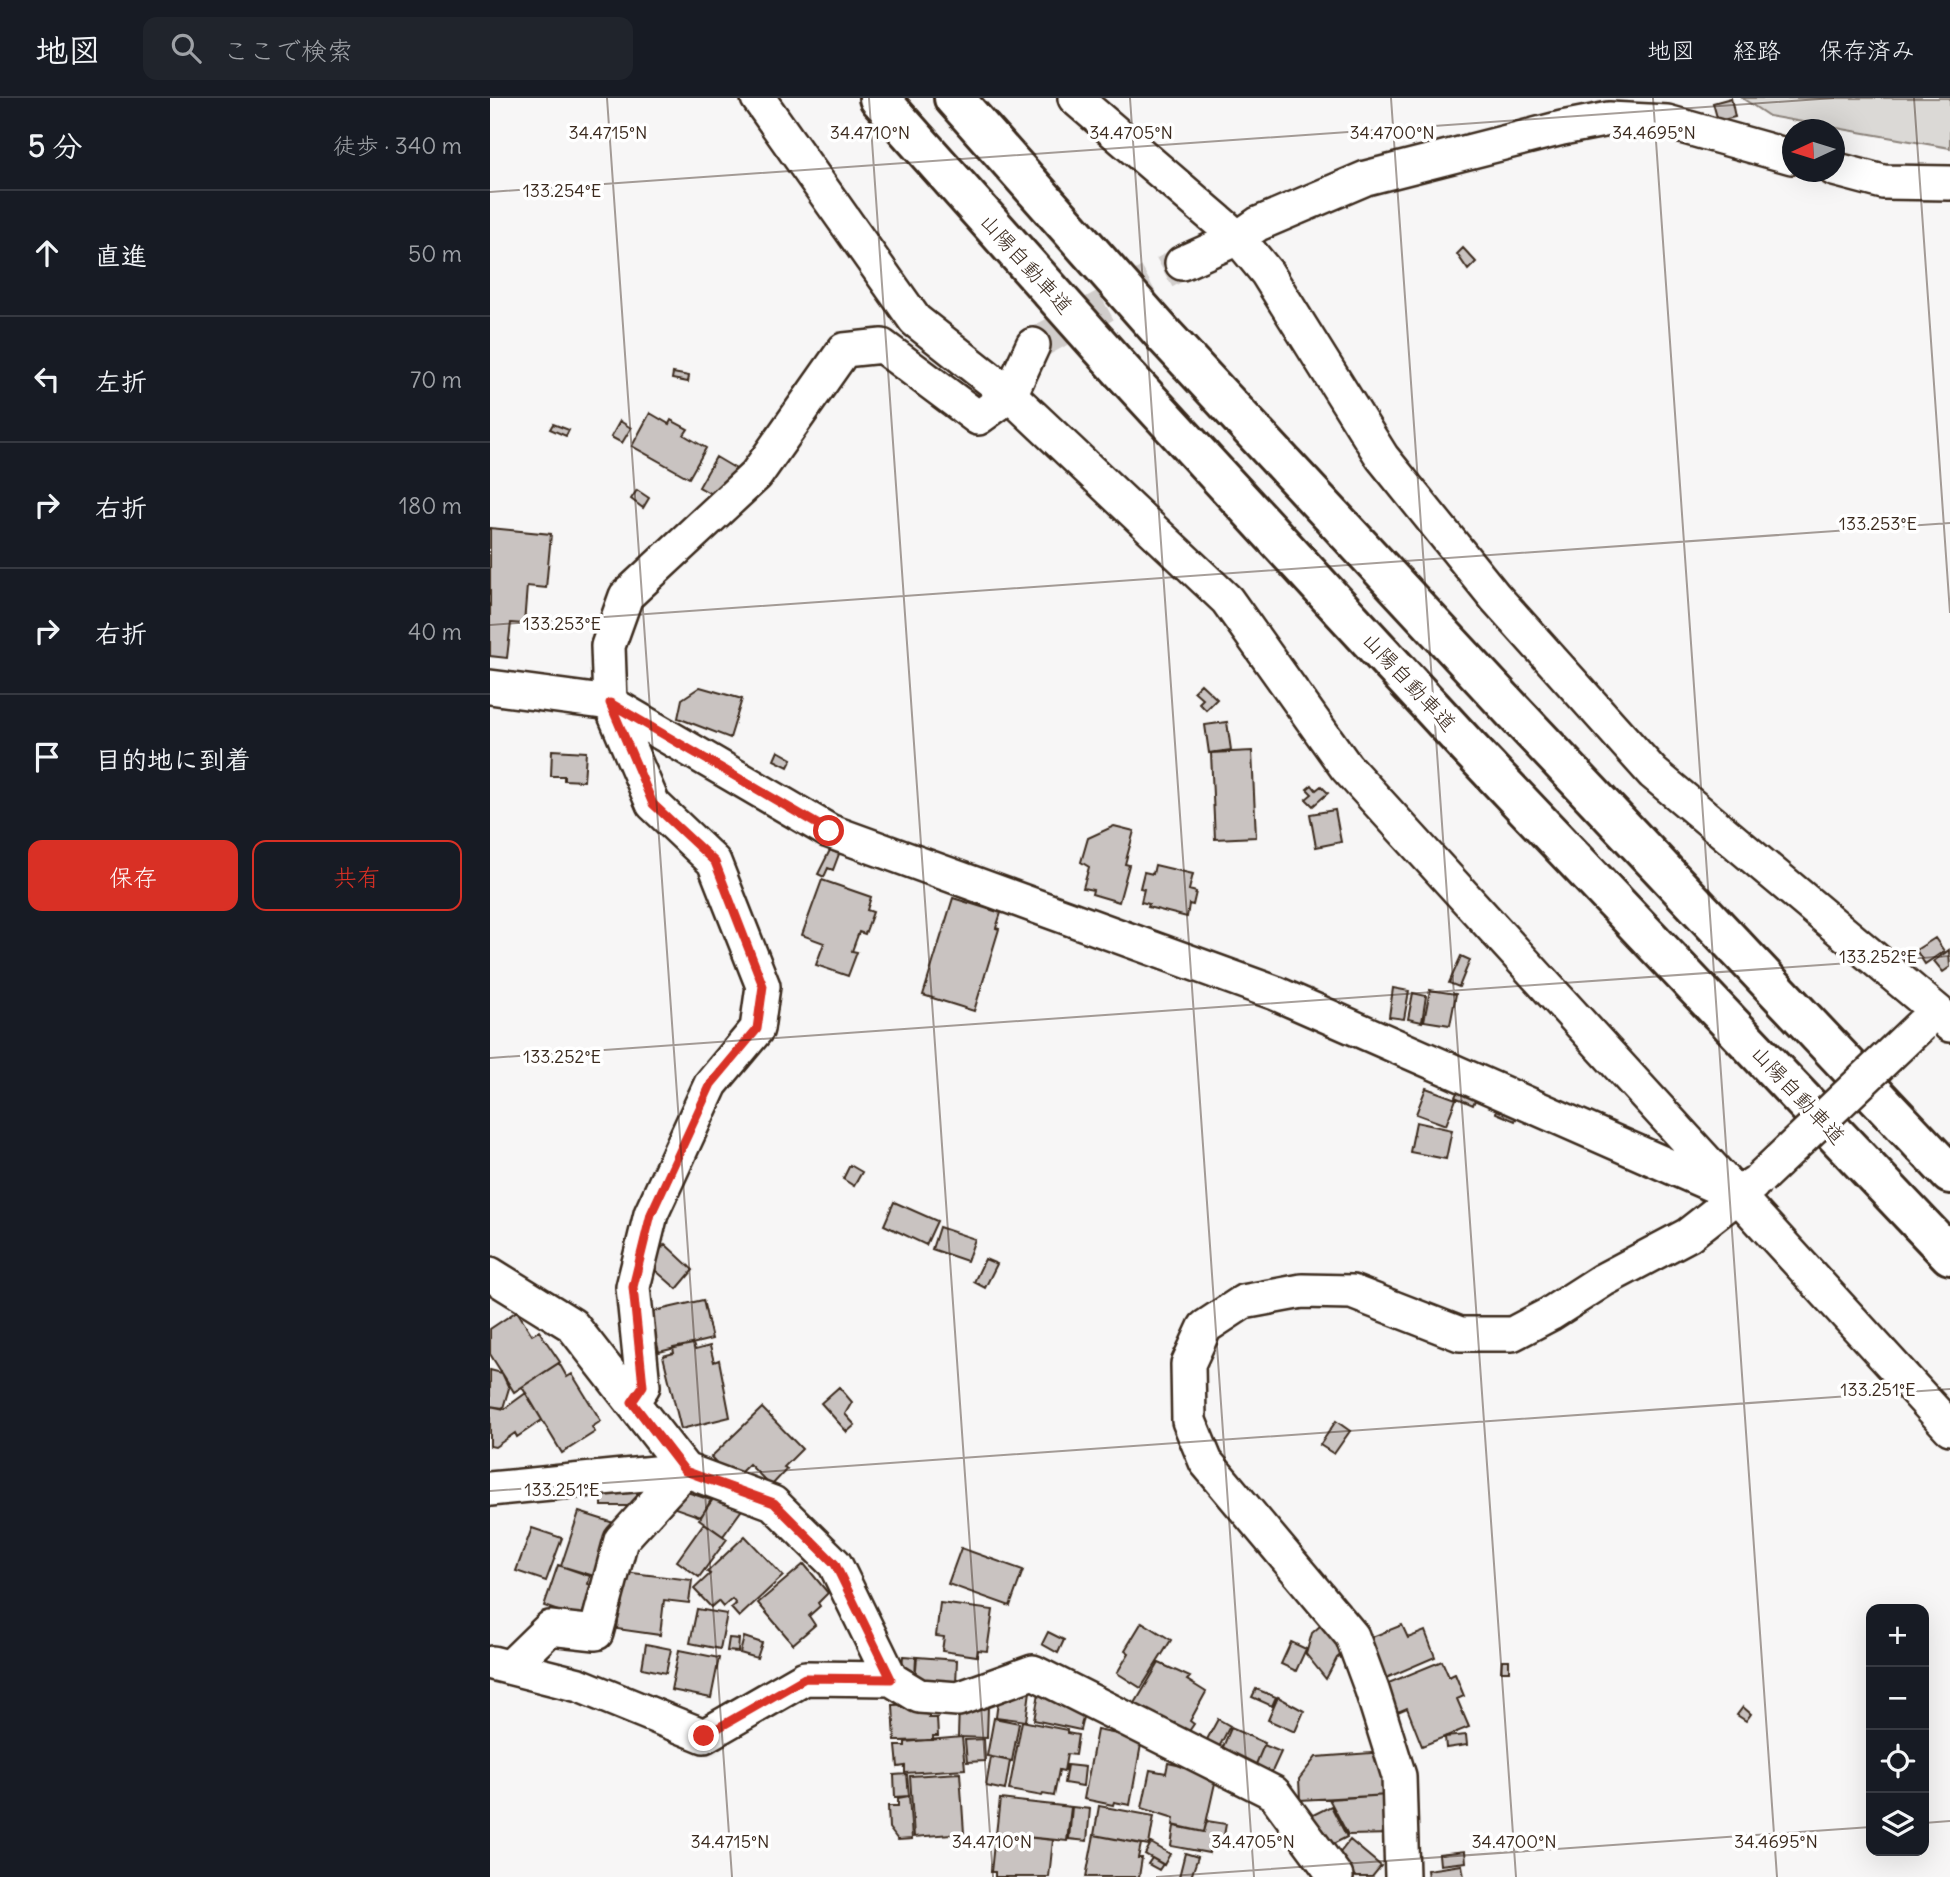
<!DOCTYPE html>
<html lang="ja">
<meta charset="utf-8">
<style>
body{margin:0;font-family:Delius,"Klee One",sans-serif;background:#20242c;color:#f1f3f6}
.controls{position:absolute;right:21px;bottom:21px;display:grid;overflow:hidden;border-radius:14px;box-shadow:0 7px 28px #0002}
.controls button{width:63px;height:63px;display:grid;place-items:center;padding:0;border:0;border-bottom:2px solid #363941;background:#171b24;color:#f1f3f6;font:35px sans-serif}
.compass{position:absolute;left:1292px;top:21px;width:63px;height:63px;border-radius:50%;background:#171b24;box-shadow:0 7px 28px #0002;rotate:266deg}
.stop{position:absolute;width:21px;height:21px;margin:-16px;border:5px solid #d93025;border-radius:50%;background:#fff}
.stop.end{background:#d93025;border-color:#fff;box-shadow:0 2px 7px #0008}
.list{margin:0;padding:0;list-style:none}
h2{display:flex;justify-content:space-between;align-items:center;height:91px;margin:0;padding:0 28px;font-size:30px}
h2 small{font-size:23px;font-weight:400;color:#9ea1a6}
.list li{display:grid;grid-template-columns:46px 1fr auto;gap:21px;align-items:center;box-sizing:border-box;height:126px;padding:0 28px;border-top:2px solid #363941}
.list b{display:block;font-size:26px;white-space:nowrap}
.list em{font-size:23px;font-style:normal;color:#9ea1a6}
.actions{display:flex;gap:14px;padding:21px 28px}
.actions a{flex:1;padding:16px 0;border:2px solid #d93025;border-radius:14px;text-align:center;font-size:24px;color:#d93025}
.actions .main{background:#d93025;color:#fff}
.icon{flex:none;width:38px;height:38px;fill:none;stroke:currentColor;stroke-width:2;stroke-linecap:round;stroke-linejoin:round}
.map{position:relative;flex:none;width:1460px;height:1779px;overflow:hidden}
header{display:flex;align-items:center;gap:42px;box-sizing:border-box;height:98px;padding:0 35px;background:#171b24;border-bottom:2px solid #363941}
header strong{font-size:33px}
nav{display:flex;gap:38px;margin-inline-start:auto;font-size:24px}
.search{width:490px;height:63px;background:#20242c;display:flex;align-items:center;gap:18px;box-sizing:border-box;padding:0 24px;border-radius:14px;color:#9ea1a6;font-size:26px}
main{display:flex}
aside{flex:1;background:#171b24}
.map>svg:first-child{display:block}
</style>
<header>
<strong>地図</strong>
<div class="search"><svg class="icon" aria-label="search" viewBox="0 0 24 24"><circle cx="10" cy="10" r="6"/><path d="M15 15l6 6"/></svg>ここで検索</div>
<nav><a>地図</a><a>経路</a><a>保存済み</a></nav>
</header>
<main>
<aside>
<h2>5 分<small>徒歩 · 340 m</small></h2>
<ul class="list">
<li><svg class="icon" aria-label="ahead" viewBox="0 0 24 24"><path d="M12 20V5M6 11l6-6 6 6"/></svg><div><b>直進</b></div><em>50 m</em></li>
<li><svg class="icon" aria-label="left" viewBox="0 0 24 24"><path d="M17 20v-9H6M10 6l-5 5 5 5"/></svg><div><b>左折</b></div><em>70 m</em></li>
<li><svg class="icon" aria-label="right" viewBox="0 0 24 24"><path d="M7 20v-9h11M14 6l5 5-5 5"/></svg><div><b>右折</b></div><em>180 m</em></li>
<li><svg class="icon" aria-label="right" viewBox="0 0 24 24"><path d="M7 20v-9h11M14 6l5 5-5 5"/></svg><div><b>右折</b></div><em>40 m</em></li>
<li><svg class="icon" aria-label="arrive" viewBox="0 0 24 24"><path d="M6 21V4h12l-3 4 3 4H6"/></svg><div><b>目的地に到着</b></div></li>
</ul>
<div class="actions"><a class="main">保存</a><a>共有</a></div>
</aside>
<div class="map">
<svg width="1460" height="1779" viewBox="0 0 1460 1779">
<rect width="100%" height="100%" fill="#f7f6f6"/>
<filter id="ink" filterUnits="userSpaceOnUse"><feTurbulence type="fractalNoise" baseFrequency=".0143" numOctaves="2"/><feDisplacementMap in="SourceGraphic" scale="14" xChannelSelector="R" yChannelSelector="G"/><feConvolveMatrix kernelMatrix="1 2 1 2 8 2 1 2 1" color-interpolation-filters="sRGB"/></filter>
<g filter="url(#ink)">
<path fill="#dbd9d6" stroke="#8b827a" stroke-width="2" d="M1252,0H1460V50L1279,18Z"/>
<path fill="#c9c3c1" stroke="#3b2a1e" stroke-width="2" d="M1241,0L1245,19L1228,23L1223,5Z
M973,150L986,164L978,172L967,156Z
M183,275L199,278L198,284L182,281Z
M160,315L179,326L181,322L198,331L194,337L216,350L199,380L142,348Z
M130,323L141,330L132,345L121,339Z
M63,326L79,332L76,338L60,331Z
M226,359L248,372L232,402L209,389Z
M147,392L159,400L153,410L141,401Z
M0,430L61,436L56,490L37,488L34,526L21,525L17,560L0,558Z
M711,586L727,601L716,612L709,605L713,601L704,593Z
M210,589L252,601L240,640L188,620L192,601Z
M737,624L741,652L719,655L715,627Z
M62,652L96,654L94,683L74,682V678H61Z
M288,653L302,661L298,669L284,662Z
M762,653L766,739L725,741L721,655Z
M822,687L826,692L831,688L838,695L823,708L816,701L822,696L817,691Z
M845,712L851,744L826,749L820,716Z
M624,728L644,733L635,766L639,767L629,804L602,796L603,792L593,790L599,769L591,764L598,740Z
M340,752L349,756L343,772L338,770L334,779L328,776Z
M665,767L703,776L699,792L706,794L703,807L699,806L697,819L658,809L659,806L651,804L654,791L650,790L654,774L663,776Z
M332,782L381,799L377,812L383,814L375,836L369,834L362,853L367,854L358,878L326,867L334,845L312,837Z
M463,800L511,815L506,830L509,831L484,913L433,897Z
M1445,840L1454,853L1435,866L1426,852Z
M1459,852L1460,869L1453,874L1444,863Z
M971,858L980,862L969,889L959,885Z
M903,890L919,893L914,921L899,919Z
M940,892L966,896L960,927L934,923Z
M923,895L936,898L932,924L918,921Z
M936,990L966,1001L956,1027L926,1016Z
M968,992L986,1000L983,1007L965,999Z
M1007,1009L1027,1018L1025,1023L1006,1015Z
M926,1024L962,1032L956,1061L920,1054Z
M360,1067L372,1074L364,1088L353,1081Z
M404,1104L447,1123L436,1147L394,1127Z
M449,1129L485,1141L477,1163L442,1151Z
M175,1146L203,1172L187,1191L158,1166Z
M495,1161L507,1166L495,1190L484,1184Z
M213,1202L222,1241L169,1254L160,1214Z
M27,1213L42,1237L49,1233L70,1264L24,1294L0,1256V1231Z
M203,1246L205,1252L220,1248L224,1264L229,1262L240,1319L191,1331L173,1258L184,1255L183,1250Z
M69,1265L77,1279L82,1276L111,1323L102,1329L105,1334L72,1355L32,1289Z
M0,1272L12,1275L19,1290L13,1310L0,1308Z
M349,1289L362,1304L355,1316L365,1327L357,1334L331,1305Z
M36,1295L52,1322L27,1339L25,1335L5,1349L0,1348V1308L14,1311Z
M272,1310L312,1351L294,1369L297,1371L281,1388L259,1366L247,1378L236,1375L221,1359Z
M846,1323L860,1333L844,1356L830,1347Z
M191,1392L221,1402L211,1419L185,1410Z
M228,1394L256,1406L233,1438L209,1421Z
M112,1395H150V1408H112Z
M89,1414L127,1426L114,1481L71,1468Z
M214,1425L237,1441L209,1479L187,1463Z
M42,1430L72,1440L56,1483L26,1473Z
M255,1438L293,1478L249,1519L241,1510L246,1506L242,1501L233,1509L228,1503L221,1509L204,1491L220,1476L217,1474Z
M471,1450L533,1472L520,1508L458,1486Z
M314,1466L338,1495L328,1505L330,1508L319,1518L325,1527L303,1546L268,1505Z
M68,1467L100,1478L98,1486L106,1489L100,1506L96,1505L91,1521L54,1508Z
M134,1474L202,1482L199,1505L174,1502L170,1537L127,1531Z
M450,1505L503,1512L497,1553L488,1552L487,1558L452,1553L454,1539L446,1538Z
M207,1511L237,1516L230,1551L200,1545Z
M838,1521L860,1549L847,1560L836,1581L816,1556L822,1535Z
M652,1524L681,1542L651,1590L627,1575L639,1555L635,1552Z
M912,1527L918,1540L935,1533L945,1559L894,1581L877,1541Z
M558,1534L574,1542L568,1555L552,1546Z
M254,1539L272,1545L267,1560L250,1555Z
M239,1540L249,1541L248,1554L237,1553Z
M801,1544L816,1551L806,1573L791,1566Z
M156,1546L181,1551L176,1575L152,1570Z
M189,1552L229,1560L221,1600L181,1592Z
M413,1558L426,1559L425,1580L412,1570Z
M427,1559L467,1562L466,1586L425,1583Z
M1012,1562H1019V1573H1011Z
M952,1563L959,1579L965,1576L974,1598L967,1601L979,1629L932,1648L917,1610L908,1614L896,1586Z
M669,1565L700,1579L697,1582L716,1594L700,1623L704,1626L695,1639L644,1607Z
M510,1589L540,1593L536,1623L506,1619Z
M550,1590L594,1615L590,1632L544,1622Z
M766,1591L786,1599L782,1608L762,1599Z
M788,1599L814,1613L805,1634L778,1622Z
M426,1606L438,1610L439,1620H447L448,1638H443V1642L405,1643L403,1607Z
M469,1607L498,1608L497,1640L468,1639Z
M1253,1609L1261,1616L1256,1623L1247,1617Z
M504,1620L529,1625L522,1663L497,1658Z
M728,1621L740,1628L727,1653L714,1647Z
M532,1623L577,1632V1635L588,1637L585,1657L577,1656L574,1673L569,1672L564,1698L553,1696L552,1698L519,1692Z
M741,1630L775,1645L764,1671L730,1656Z
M607,1632L652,1641L640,1707L624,1704L623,1707L594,1701Z
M976,1637L977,1647L956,1650L955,1639Z
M472,1639L475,1671L415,1675V1668L408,1669L406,1648H415V1644Z
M494,1641L495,1663L477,1664L475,1642Z
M774,1647L791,1654L780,1678L764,1671Z
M895,1654L898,1697L810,1702L809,1681L826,1659Z
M501,1659L520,1663L515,1692L496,1688Z
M678,1665L727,1676L714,1734L683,1727L684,1720L652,1710L660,1672L676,1675Z
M577,1667L595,1669L593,1688L574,1685Z
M470,1675L474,1735L424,1739L420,1678Z
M417,1676L419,1698L405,1699L404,1677Z
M898,1697L902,1736L858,1737L839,1701Z
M419,1698L422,1741L408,1742L399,1730L398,1708H408V1700Z
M510,1701L581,1709L577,1743L506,1736Z
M609,1708L664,1718L659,1747L604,1737Z
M841,1708L857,1739L837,1749L821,1718Z
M582,1709L600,1711L597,1743L579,1741Z
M717,1723L736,1726L733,1743L721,1740L719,1755L681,1748L684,1728L714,1734Z
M505,1736L563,1742L559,1779H505V1774H501Z
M604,1737L651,1746L648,1760H652L649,1779H596Z
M860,1742L891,1768L882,1779H866L845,1761Z
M661,1745L680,1756L674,1767L655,1756Z
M975,1753L976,1764L950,1767L949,1756Z
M695,1755L708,1759L701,1779H689Z
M662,1760L673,1766L669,1772L658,1766Z
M972,1767L974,1779H938L937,1772Z"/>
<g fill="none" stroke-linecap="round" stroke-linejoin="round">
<path stroke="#d1cdcb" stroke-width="33" stroke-dasharray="33 17" stroke-linecap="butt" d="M543,247L692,165"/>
<defs>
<path id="minor" d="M268,0L425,222L520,297L737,502L856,669L1460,1330
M585,0L748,140L777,175L892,359L1005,499L1163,675L1448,914L1460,927
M1344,71L1393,84L1460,85
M692,165L748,140L768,126L876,80L1072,30L1119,21L1177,24L1302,59
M0,589L120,605L339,733L785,895L1236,1093
M0,1176L82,1227L195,1372L283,1405L345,1466L401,1581L429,1598L468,1601L543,1574L784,1695L846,1779
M142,1304L153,1288L143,1189L161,1116L221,986L267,931L273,888L224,764L163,706L120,605L118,548L136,498L266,377L354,252L392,248L488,320L520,297L543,247
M0,1391L195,1372L131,1442L106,1535L60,1530L20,1569
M2,1565L89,1587L214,1638L315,1580L401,1581
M912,1779L909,1678L882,1592L862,1538L716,1364L699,1323L698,1266L715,1229L753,1204L812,1193L862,1194L970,1236H1022L1060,1216L1113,1182L1198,1137L1263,1086"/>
<path id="highway" d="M389,0L632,273L978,649L1460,1157
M464,0L673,236L1022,612L1460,1076"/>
</defs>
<use href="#minor" stroke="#3b2a1e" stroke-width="38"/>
<use href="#highway" stroke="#3b2a1e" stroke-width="44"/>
<use href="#minor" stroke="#fff" stroke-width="33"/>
<use href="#highway" stroke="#fff" stroke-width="38"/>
<defs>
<path id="minor-bridge" d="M1270,1080L1431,927"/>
</defs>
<use href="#minor-bridge" stroke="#3b2a1e" stroke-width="38" stroke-linecap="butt"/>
<use href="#minor-bridge" stroke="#fff" stroke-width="33"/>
</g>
</g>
<g fill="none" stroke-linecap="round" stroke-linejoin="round" filter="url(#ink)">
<path stroke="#d93025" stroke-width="9" d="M214,1638L315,1580L401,1581L345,1466L284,1405L195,1373L142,1304L153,1288L143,1189L161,1116L221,986L267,931L273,888L225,764L163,706L120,605L339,733"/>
</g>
<path fill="none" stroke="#3b2a1e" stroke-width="2" stroke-opacity="0.45" d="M117,0L242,1779M379,0L503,1779M640,0L764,1779M901,0L1026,1779M1163,0L1287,1779M1424,0L1460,515M0,94L1344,0M0,527L1460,425M0,960L1460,858M0,1393L1460,1291M1434,1725L1460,1723M666,1779L1381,1729"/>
<g text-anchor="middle" stroke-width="7" stroke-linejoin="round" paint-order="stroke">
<g font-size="21" fill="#3b2a1e" stroke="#fff">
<text transform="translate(536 166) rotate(48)" y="7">山陽自動車道</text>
<text transform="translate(919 584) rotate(47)" y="7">山陽自動車道</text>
<text transform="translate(1308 997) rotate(47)" y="7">山陽自動車道</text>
</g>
</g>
<g font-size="18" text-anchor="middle" fill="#3b2a1e" stroke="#fff" stroke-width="7" stroke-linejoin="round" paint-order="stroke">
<text x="118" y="41">34.4715°N</text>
<text x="380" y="41">34.4710°N</text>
<text x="641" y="41">34.4705°N</text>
<text x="902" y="41">34.4700°N</text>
<text x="1164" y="41">34.4695°N</text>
<text x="72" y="99">133.254°E</text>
<text x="1388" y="432">133.253°E</text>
<text x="72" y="532">133.253°E</text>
<text x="1388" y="865">133.252°E</text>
<text x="72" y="965">133.252°E</text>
<text x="1388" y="1298">133.251°E</text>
<text x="72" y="1398">133.251°E</text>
<text x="240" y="1750">34.4715°N</text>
<text x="502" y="1750">34.4710°N</text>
<text x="763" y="1750">34.4705°N</text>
<text x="1024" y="1750">34.4700°N</text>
<text x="1286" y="1750">34.4695°N</text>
</g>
</svg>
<div class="controls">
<button>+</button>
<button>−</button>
<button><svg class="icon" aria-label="locate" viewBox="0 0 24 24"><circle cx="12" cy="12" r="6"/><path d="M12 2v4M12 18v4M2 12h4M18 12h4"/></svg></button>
<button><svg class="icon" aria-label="layers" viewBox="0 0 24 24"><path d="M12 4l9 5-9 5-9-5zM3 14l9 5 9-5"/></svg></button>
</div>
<svg class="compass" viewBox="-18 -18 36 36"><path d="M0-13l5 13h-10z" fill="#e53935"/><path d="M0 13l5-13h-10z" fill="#9ea1a6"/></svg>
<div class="stop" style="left:339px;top:733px"></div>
<div class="stop end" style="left:214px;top:1638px"></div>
</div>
</main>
